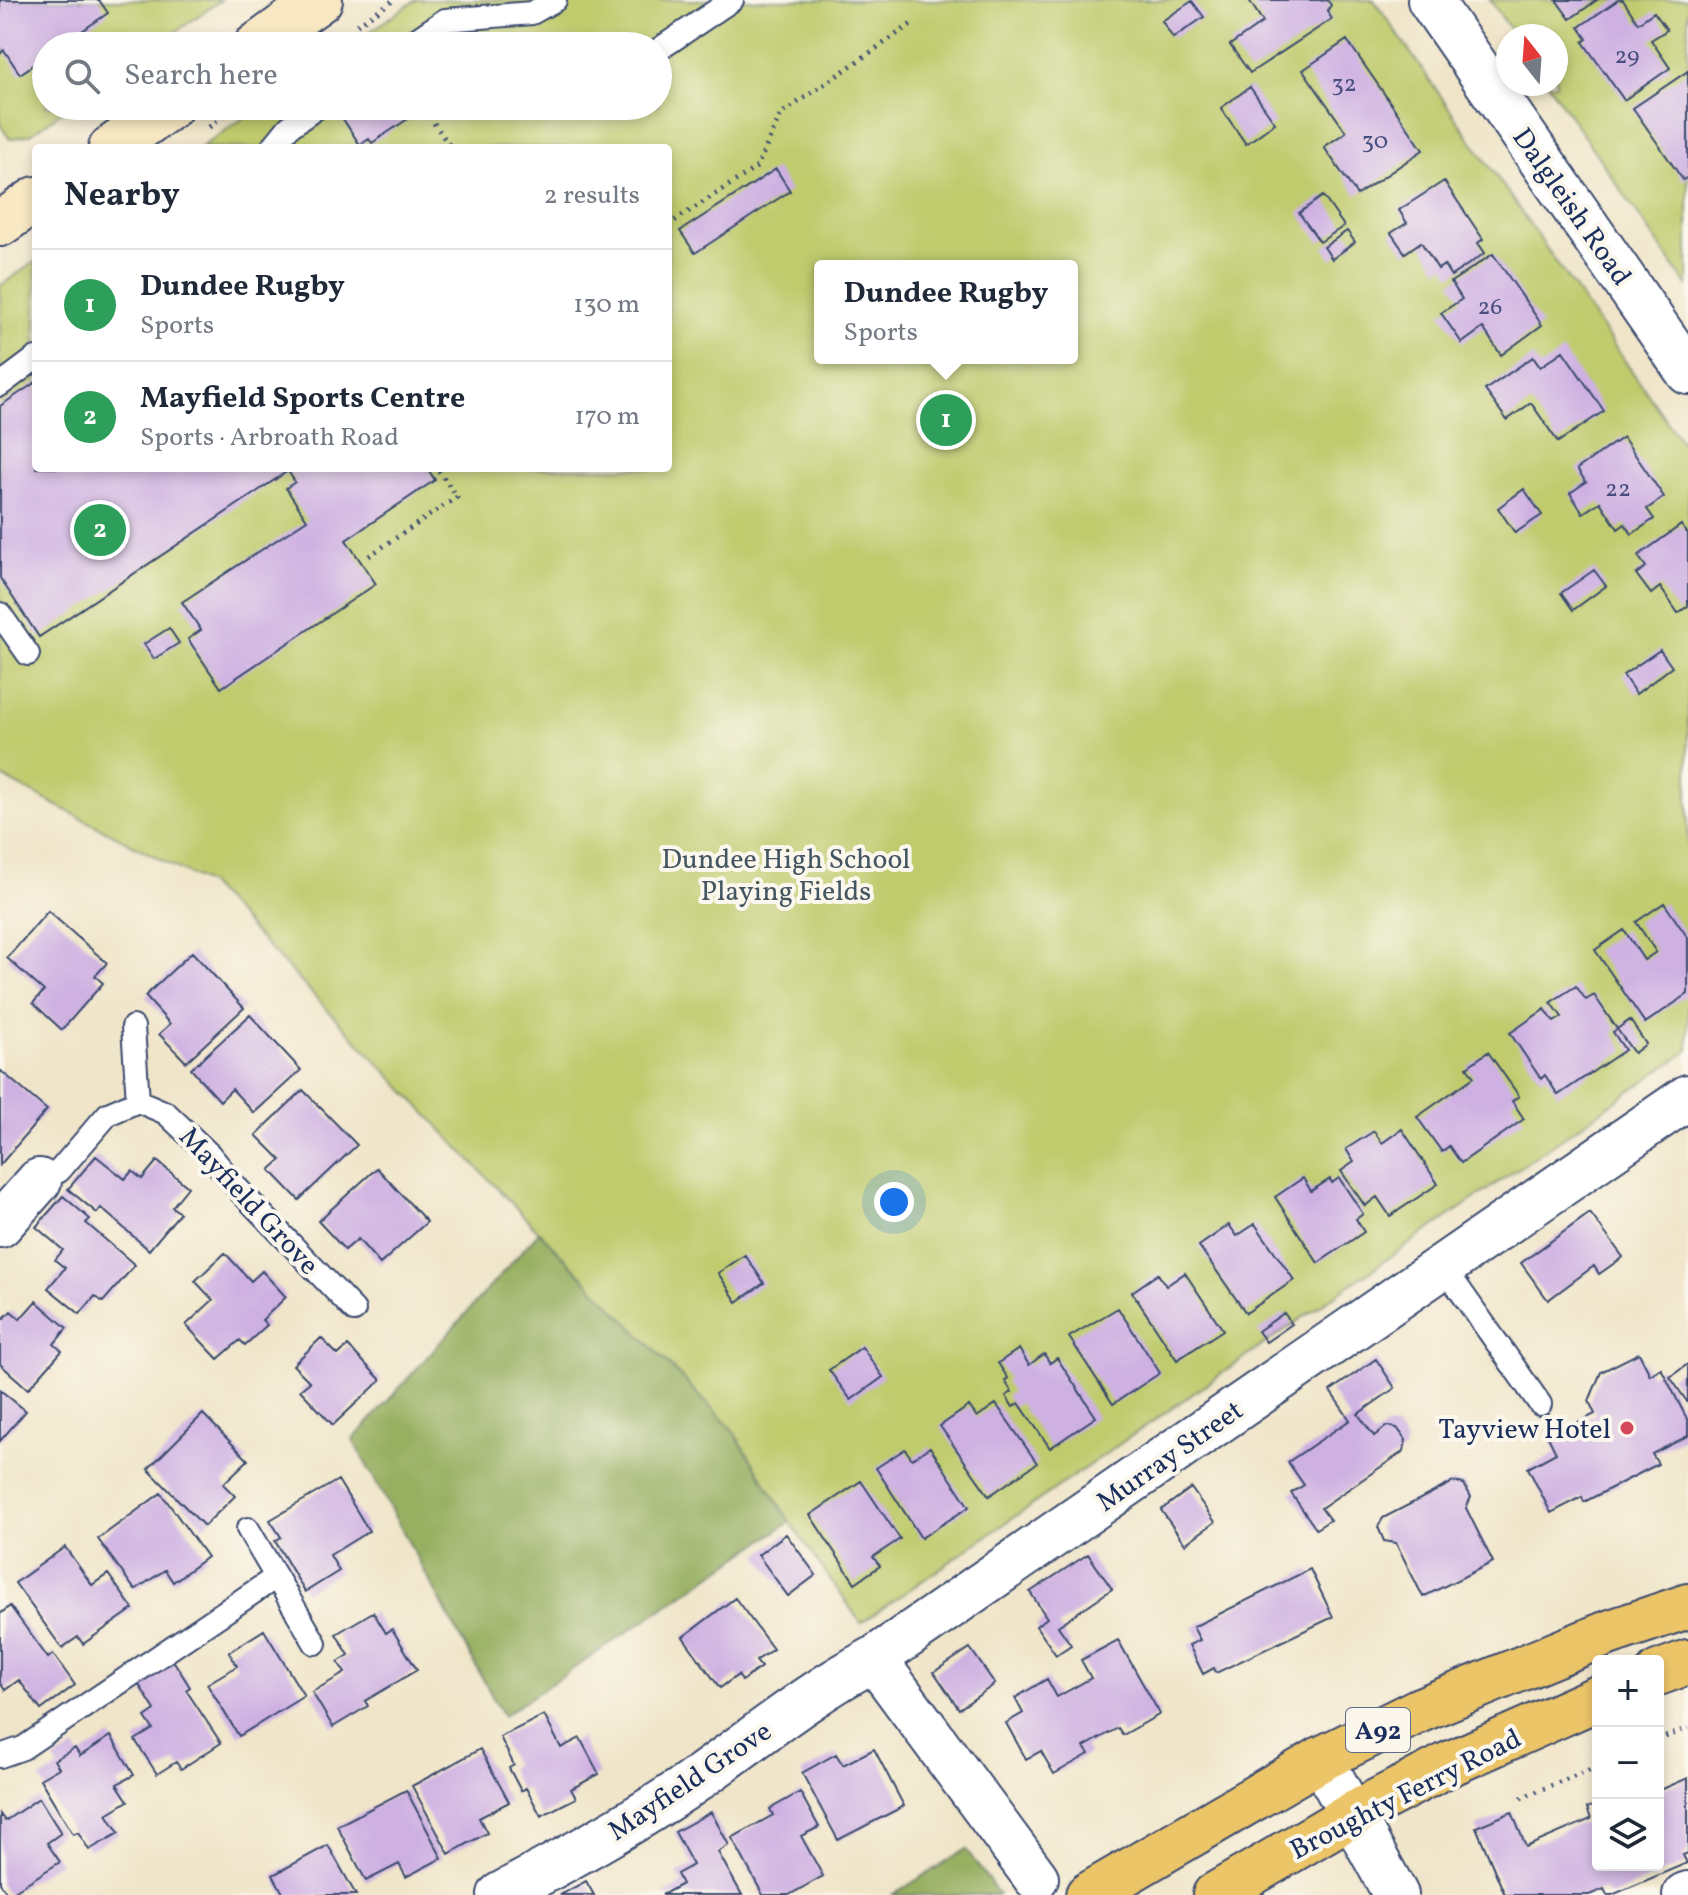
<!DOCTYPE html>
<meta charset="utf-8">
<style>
body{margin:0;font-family:Vollkorn,serif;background:#f6f6f7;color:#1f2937}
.controls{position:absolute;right:24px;bottom:24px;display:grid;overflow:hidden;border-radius:8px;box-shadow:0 4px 12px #0003}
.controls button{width:72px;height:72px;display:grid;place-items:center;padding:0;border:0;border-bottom:2px solid #e0e1e3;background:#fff;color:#1f2937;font:40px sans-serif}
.compass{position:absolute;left:1496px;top:24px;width:72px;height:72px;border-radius:50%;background:#fff;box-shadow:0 4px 12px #0003;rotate:343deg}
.you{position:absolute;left:894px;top:1202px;width:28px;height:28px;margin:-20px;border:6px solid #fff;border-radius:50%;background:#1a73e8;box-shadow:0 0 0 12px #1a73e833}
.badge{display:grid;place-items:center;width:52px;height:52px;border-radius:50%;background:#2563eb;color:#fff;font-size:26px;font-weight:700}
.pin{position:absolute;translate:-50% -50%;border:4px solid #fff;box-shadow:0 2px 8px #0006}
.popup{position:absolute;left:814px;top:260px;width:264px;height:104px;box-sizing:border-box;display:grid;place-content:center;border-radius:8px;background:#fff;filter:drop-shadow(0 2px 6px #0005);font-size:26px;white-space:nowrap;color:#747a83}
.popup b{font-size:30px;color:#1f2937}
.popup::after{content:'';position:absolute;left:50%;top:100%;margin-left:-16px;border:16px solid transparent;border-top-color:#fff}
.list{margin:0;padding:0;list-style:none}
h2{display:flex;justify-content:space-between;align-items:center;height:104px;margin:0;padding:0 32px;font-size:34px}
h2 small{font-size:26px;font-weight:400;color:#747a83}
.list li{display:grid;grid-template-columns:52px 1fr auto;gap:24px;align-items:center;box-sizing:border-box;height:112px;padding:0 32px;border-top:2px solid #e0e1e3}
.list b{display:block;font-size:30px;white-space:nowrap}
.list p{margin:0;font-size:26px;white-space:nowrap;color:#747a83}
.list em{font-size:26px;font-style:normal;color:#747a83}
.icon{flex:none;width:44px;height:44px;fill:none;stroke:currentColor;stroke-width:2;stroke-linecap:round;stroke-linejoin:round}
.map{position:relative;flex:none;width:1688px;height:1895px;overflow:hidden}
.search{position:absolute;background:#fff;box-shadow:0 4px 12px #0003;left:32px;top:32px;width:640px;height:88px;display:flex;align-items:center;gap:20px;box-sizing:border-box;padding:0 28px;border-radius:44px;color:#747a83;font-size:30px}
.panel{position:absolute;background:#fff;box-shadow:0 4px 12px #0003;left:32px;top:144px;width:640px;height:328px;border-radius:8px}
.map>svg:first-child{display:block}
</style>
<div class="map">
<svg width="1688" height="1895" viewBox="0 0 1688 1895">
<rect width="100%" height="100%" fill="#fbf7ec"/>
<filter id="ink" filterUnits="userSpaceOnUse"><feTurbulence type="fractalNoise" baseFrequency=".0125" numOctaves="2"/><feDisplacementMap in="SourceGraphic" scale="16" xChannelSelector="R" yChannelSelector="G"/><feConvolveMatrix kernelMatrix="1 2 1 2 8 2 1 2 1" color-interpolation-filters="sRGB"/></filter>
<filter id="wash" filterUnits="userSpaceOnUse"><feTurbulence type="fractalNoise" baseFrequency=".006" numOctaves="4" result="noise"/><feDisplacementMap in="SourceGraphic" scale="32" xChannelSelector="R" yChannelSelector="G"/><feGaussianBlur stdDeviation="1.8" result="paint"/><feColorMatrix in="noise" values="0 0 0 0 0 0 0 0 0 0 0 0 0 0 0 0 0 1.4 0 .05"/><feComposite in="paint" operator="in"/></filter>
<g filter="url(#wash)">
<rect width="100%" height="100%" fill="#f0e5c9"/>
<path fill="#bfcb6d" stroke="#6d7d66" stroke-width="2" fill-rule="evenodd" d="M0,0H221L155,46H46V106H70L31,134L10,139L0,125Z
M416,0H1374L1688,452V1051L861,1623L790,1522L732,1429L539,1232L208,884L0,776V286L36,261V468H668V148H200L261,106H658V46H349ZM820,266H1072V358H820Z
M1490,0H1688V287L1548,84H1556V36H1515Z"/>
<path fill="#97af60" stroke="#596f5f" stroke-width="2" d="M539,1232L732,1429L790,1522L503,1716L353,1440Z
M966,1849L999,1895H893Z"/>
<g id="blocks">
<path fill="#ceb0e2" d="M0,0H99L108,13L60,46H46V56L20,74L4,50L0,54Z
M1249,0H1327L1331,5L1327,11L1332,19L1250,73L1230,45L1263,22Z
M1556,0H1597L1570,19Z
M1618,0H1623L1638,23L1654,12L1667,30L1651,40L1670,68L1624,100L1583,42L1587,39L1579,27Z
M1192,1L1204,17L1173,38L1162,21Z
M448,33L451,38L459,33L467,46H429Z
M1347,40L1423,150L1357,195L1324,147L1346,132L1303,70Z
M1688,71V177L1683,180L1633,108Z
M1250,87L1275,123L1246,144L1221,108Z
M348,106H427L372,143L369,139L360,145L339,113Z
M776,169L790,191L695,253L680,231Z
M1444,181L1483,239L1478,243L1485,253L1451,276L1444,265L1438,269L1421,242L1405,253L1391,233L1407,223L1399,210Z
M1323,196L1344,226L1320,242L1299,213Z
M1347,231L1355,242L1332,259L1324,247Z
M1493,254L1542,325L1501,355L1483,328L1462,343L1441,313L1462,299L1451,282Z
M1563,351L1604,411L1558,442L1531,403L1507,420L1485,390L1533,357L1540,367Z
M36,382V468H427L435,480L346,540L376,584L221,688L188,639L201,630L182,602L307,520L286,488L295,482L288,471L39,637L0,578V406Z
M1623,437L1664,497L1647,509L1654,519L1632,534L1625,524L1618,529L1600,502L1583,513L1570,493L1586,482L1577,469Z
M1524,489L1542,515L1515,533L1498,508Z
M1681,525L1688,534V606L1678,613L1660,587L1651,594L1636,574L1646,567L1638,556Z
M1594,570L1606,586L1573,610L1561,593Z
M169,628L179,643L154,659L144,644Z
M1660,650L1672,667L1636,694L1623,675Z
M1664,903L1688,938V994L1645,1023L1595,950L1624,930L1644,960L1656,952L1636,922Z
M48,911L107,963L95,976L103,983L62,1030L33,1003L44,991L7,958Z
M192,952L244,1008L186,1062L159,1034L170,1024L145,996Z
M1576,986L1586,1000L1594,995L1617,1029L1613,1032L1625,1050L1558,1095L1545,1075L1541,1079L1510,1033L1545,1009L1554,1022L1562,1017L1551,1002Z
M250,1015L301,1070L254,1113L232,1089L220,1101L191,1069Z
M1630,1020L1646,1044L1634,1053L1617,1029Z
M1488,1052L1519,1096L1512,1101L1524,1119L1461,1163L1449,1146L1442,1152L1417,1117L1474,1077L1467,1067Z
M0,1070L47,1110L0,1165Z
M303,1090L357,1145L299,1200L270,1170L281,1160L256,1135Z
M1402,1129L1438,1184L1390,1216L1377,1197L1365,1206L1341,1171L1354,1162L1346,1149L1374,1131L1382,1143Z
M96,1156L125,1179L132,1171L142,1179L157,1161L188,1187L172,1207L180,1213L149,1250L101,1208L97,1213L68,1189Z
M377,1168L427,1222L380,1264L358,1239L345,1250L318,1221Z
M1303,1178L1311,1191L1330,1179L1332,1183L1339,1178L1363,1214L1356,1219L1364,1232L1318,1263L1275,1197Z
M63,1196L90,1219L86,1223L135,1265L103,1302L95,1296L80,1314L48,1288L65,1268L55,1260L63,1250L36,1227Z
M1590,1213L1623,1257L1599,1274L1594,1266L1548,1300L1521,1263Z
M1255,1224L1294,1280L1246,1313L1199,1246L1229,1225L1237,1236Z
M225,1253L251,1281L262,1271L286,1297L262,1320L267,1325L245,1345L240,1340L218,1359L186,1325L213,1300L195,1281Z
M745,1255L764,1283L737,1302L718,1273Z
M1185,1273L1223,1330L1177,1360L1132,1292L1158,1274L1166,1286Z
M36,1301L67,1328L54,1344L62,1351L28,1389L0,1364V1317L3,1319L11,1311L20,1319Z
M1118,1308L1160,1373L1113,1404L1069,1337Z
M1284,1313L1292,1324L1266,1342L1258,1331Z
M321,1338L338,1355L348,1346L381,1380L333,1425L300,1390L310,1382L293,1365Z
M862,1347L883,1377L851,1400L829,1370Z
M1019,1349L1029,1365L1044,1354L1050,1363L1057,1358L1096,1417L1050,1448L1019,1403L1013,1407L1006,1396L1012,1392L1005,1381L1008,1378L998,1363Z
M1639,1353L1650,1375L1661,1368L1688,1421V1436L1652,1454L1658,1464L1584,1502L1582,1497L1551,1513L1528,1468L1556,1453L1548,1437L1595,1414L1589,1401L1601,1372Z
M1376,1359L1395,1388L1358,1414L1374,1436L1387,1426L1397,1428L1406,1440L1404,1451L1321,1508L1330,1520L1316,1529L1291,1493L1304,1485L1288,1462L1350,1420L1330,1391Z
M1688,1364V1403L1670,1377Z
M0,1390L26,1411L0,1441Z
M996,1404L1037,1463L989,1496L940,1426L969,1406L977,1417Z
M203,1414L248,1460L223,1484L235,1496L204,1526L148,1469Z
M930,1447L969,1507L921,1538L876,1468L905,1449L912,1459Z
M338,1480L369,1531L330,1555L339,1571L305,1592L275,1541L281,1537L270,1520Z
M861,1481L900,1539L873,1557L880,1566L855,1583L810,1515Z
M1453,1482L1464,1484L1471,1497L1466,1508L1493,1562L1423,1597L1396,1543L1384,1541L1378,1527L1383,1518Z
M1191,1488L1215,1522L1185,1544L1161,1510Z
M161,1493L207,1557L173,1582L165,1570L135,1590L98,1539Z
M786,1534L816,1575L788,1596L758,1555Z
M65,1547L92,1585L108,1574L133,1609L83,1644L78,1637L62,1648L15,1583Z
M1088,1554L1112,1589L1058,1626L1071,1645L1056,1655L1036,1626L1047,1618L1030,1592Z
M1310,1569L1333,1617L1216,1673L1214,1668L1203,1674L1189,1645L1200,1640L1193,1627Z
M735,1598L773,1649L756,1661L761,1667L742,1681L738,1675L720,1688L683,1637Z
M10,1606L48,1658L53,1654L75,1685L41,1710L19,1680L5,1690L0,1683V1614Z
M373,1612L386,1633L392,1629L417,1670L365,1701L368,1706L333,1727L312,1692L345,1673L338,1662L349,1655L336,1634Z
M264,1630L304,1696L239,1736L207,1684L237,1666L229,1652Z
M1118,1640L1160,1714L1123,1735L1118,1728L1084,1747L1089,1754L1054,1774L1041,1751L1026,1759L1006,1723L1023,1713L1015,1698L1047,1679L1057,1697L1091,1678L1081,1660Z
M970,1648L995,1684L959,1709L934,1672Z
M171,1657L190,1687L186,1690L221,1743L181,1769L176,1762L157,1774L135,1740L153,1729L145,1717L155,1710L136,1680Z
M544,1715L561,1748L580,1738L599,1774L571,1789L576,1798L541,1816L526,1788L521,1791L509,1768L514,1765L500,1737Z
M111,1736L134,1775L117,1784L128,1801L107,1814L119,1833L89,1850L78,1832L73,1834L40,1779L59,1768L54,1760L75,1748L80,1756Z
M480,1749L509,1802L479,1818L487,1833L449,1854L412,1786Z
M874,1749L904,1806L838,1840L802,1773L836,1754L843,1765Z
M1688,1778V1853L1683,1855L1687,1863L1612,1895H1607L1604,1889L1589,1895H1505L1476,1827L1512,1812L1526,1847L1591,1819L1587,1808L1598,1804V1865H1658V1791Z
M406,1790L442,1858L406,1877L399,1864L366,1881L337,1826Z
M800,1792L819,1827L801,1836L823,1876L789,1895H763L732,1838L773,1815L770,1809Z
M39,1798L61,1833L47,1843L60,1862L8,1895L0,1883V1814L5,1821Z
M711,1812L729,1845L718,1852L742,1895H662L682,1884L677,1874L693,1865L675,1832Z
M328,1845L356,1895H284L273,1875Z
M586,1881L594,1895H560Z"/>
</g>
</g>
<g filter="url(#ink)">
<use href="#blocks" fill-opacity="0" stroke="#3b4a6e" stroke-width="2"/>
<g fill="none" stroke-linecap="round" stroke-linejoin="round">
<defs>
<path id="service" d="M407,46L445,20L532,13L555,0
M658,50L732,0
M272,148L289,127L319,106
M0,385L36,358
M0,614L28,654
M133,1027L138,1101
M39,1181L59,1171L108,1114L138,1101L166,1113L210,1155L238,1189L354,1310
M1443,1266L1540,1404
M248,1529L315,1643
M0,1756L23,1748L276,1577"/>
<path id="minor" d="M1430,0L1688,372
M0,1225L39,1181
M1321,1759L1396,1895
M1036,1878L874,1659L1688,1097
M500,1895C563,1861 626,1827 686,1787C749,1743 806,1695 874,1659
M1685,1895L1688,1894"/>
<path id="secondary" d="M256,46L320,0
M111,148L171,106
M0,224L36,199"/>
<path id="trunk" d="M1658,1673L1688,1662
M1088,1895L1321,1759L1420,1710L1608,1633L1688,1606
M1215,1895L1353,1814L1447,1765L1598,1698"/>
</defs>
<use href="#service" stroke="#3b4a6e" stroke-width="26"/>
<use href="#minor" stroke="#3b4a6e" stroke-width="48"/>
<use href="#secondary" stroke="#3b4a6e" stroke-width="48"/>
<use href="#trunk" stroke="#3b4a6e" stroke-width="48"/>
<path stroke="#3b4a6e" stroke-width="5" stroke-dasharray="2 6" stroke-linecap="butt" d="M357,25L394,0
M425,110L451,148
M209,127L239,106
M668,225L757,167L781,114L913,23
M369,556L457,497L437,468
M1658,1740L1688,1728
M1521,1798L1598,1766"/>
<use href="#service" stroke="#fff" stroke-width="22"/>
<use href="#minor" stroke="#fff" stroke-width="44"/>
<use href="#secondary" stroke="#f8e8c3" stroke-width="44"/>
<use href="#trunk" stroke="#edc569" stroke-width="44"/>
</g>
</g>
<circle fill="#d1495b" stroke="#fbf7ec" stroke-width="3" cx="1627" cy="1428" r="8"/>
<g text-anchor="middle" stroke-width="8" stroke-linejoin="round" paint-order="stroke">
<g font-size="24" fill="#484f7f">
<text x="1627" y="63">29</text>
<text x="1344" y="91">32</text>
<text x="1375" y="148">30</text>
<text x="1490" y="314">26</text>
<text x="1618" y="496">22</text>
</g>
<rect fill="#fbf7ec" stroke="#5e6b89" stroke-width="2" x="1346" y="1708" width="64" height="44" rx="6"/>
<g font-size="26" font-weight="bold" fill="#1b2f5e">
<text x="1378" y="1739">A92</text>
</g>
<g font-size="28" fill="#1b2f5e" stroke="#fbf7ec">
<text transform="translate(1573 206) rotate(55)" y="10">Dalgleish Road</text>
<text transform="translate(250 1200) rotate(47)" y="10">Mayfield Grove</text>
<text transform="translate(1169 1455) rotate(-35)" y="10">Murray Street</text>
<text transform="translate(689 1780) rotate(-34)" y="10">Mayfield Grove</text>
<text transform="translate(1405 1793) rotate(-27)" y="10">Broughty Ferry Road</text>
</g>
<g font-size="28" fill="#445662" stroke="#fbf7ec">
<text x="786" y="868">Dundee High School<tspan x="786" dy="32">Playing Fields</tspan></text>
</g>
<g font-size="28" fill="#1b2f5e" stroke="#fbf7ec" text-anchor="end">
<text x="1611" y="1438">Tayview Hotel</text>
</g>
</g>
</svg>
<div class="controls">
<button>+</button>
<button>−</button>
<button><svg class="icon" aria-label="layers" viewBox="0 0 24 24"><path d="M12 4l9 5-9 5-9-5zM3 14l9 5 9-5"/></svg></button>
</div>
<svg class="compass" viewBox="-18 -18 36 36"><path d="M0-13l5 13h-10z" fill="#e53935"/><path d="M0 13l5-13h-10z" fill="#747a83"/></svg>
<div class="you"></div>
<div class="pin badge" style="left:946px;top:420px;background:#2e9e5b">1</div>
<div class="popup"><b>Dundee Rugby</b>Sports</div>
<div class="pin badge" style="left:100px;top:530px;background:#2e9e5b">2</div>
<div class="search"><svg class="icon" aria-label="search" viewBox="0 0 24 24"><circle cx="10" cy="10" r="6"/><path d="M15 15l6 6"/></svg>Search here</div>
<section class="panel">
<h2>Nearby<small>2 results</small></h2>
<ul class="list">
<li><span class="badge" style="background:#2e9e5b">1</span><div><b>Dundee Rugby</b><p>Sports</p></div><em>130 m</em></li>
<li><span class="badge" style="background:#2e9e5b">2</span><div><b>Mayfield Sports Centre</b><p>Sports · Arbroath Road</p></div><em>170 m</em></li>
</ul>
</section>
</div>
